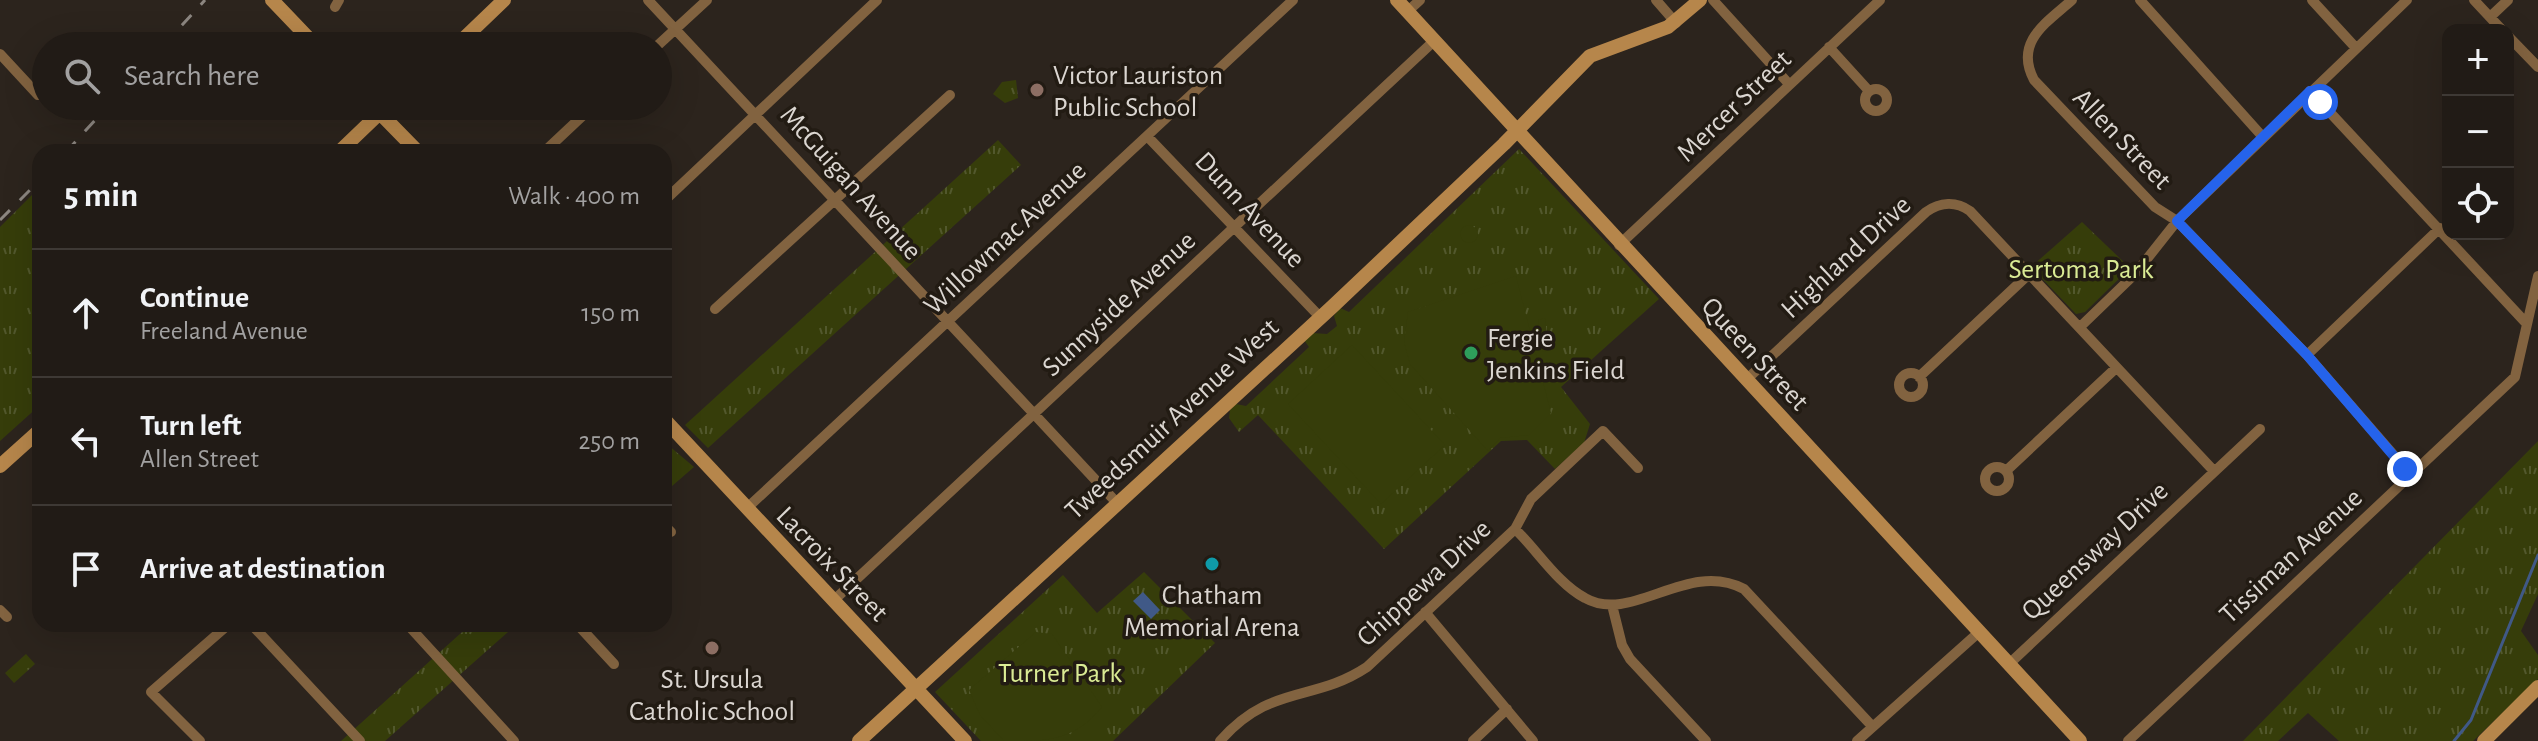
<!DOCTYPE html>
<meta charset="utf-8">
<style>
body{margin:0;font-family:"Alegreya Sans",sans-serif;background:#2d2823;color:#f1f3f6}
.controls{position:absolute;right:24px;top:24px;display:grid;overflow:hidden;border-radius:16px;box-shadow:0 8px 32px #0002}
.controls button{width:72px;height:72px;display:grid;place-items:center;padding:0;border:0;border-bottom:2px solid #3e3935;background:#211b16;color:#f1f3f6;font:40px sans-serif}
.stop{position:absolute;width:24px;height:24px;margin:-18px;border:6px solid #2563eb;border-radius:50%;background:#fff}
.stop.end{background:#2563eb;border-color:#fff;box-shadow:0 2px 8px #0008}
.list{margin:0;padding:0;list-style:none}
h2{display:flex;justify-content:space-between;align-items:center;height:104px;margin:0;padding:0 32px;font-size:34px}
h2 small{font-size:26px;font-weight:400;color:#a2a1a1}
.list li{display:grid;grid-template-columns:52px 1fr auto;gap:24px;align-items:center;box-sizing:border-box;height:128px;padding:0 32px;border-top:2px solid #3e3935}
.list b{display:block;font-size:30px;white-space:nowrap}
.list p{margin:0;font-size:26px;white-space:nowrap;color:#a2a1a1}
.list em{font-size:26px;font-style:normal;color:#a2a1a1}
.icon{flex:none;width:44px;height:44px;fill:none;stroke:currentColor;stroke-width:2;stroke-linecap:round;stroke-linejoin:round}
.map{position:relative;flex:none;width:2538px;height:741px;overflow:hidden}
.search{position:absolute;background:#211b16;box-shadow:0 8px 32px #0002;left:32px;top:32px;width:640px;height:88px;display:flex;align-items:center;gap:20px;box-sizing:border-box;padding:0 28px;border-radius:44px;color:#a2a1a1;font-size:30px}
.panel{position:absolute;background:#211b16;box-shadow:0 8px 32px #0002;left:32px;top:144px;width:640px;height:488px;border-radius:24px}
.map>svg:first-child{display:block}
</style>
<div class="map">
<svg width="2538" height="741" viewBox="0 0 2538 741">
<defs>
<pattern id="grass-tufts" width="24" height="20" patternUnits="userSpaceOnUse" patternTransform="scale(2)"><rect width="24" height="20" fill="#363d0a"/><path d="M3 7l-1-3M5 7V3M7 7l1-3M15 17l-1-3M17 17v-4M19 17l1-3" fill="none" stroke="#52582d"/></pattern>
<pattern id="water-ripples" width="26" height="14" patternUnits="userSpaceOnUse" patternTransform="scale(2)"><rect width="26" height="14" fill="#405987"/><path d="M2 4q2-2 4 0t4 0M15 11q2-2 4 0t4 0" fill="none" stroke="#5b7097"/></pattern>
</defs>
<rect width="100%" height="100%" fill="#2c241d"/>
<path fill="url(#grass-tufts)" d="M1016,80L1018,98L1005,103L993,94L1002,82Z
M998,140L1021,165L708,448L685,425Z
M1519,149L1659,299L1561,387L1590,424L1584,443L1555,469L1527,440L1501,441L1384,549L1258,415L1239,432L1229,418L1230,410L1236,404L1246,406L1309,347L1304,340L1312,333L1327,334L1337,326L1334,316L1340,308L1349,312Z
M40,187V405L0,441V227Z
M2082,222L2130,268L2085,312L2076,314L2031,267Z
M2538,441V594L2521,631L2538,655V679L2473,741H2339L2308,713L2278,741H2243Z
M668,445L694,467L664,493V449Z
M1144,572L1215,643L1113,741H981L935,692L1063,575L1097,613Z
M471,624H517L385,741H341Z
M26,654L35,664L14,683L5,673Z"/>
<path fill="#363d0a" d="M1460 234a9 9 0 1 1 18 0a9 9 0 1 1-18 0Z
M1516,276L1551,413L1529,435L1500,438L1488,451L1410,364L1404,342L1408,312Z
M1545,318L1549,350L1543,352L1538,320Z
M1352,345L1445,445L1381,504L1288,404Z
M1036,632L1052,634L1102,707C1074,741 1049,741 1004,741L980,715L969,690Z"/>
<path fill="url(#water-ripples)" d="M1143,592L1160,610L1151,619L1133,601Z"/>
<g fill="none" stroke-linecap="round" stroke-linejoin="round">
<path stroke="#405987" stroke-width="3" d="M2454,741L2471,720L2538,555"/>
<path stroke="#826340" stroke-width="10" d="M648,0L1117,503
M1656,0L1676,23
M1713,0L1789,84
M2072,0C2046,23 2014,42 2034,80L2155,207L2177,221L2307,355L2411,475
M2140,0L2262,136
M2312,0L2355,47
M2474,0L2502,30
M335,7L339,0
M1408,11L1420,0
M2490,17L2508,0
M2508,36L2538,67
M657,46L707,0
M1829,47L1869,91
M0,54L38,95
M1865 100a11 11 0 1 1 22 0a11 11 0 1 1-22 0Z
M2310,91L2527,324
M1147,136L1320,317
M544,152L593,106
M664,201L877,0
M1619,245L1880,0
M715,309L950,95
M2080,327L2135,274L2177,221L2407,0
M2307,355L2440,228
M1899 385a12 12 0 1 1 24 0a12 12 0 1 1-24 0Z
M1919,377L2029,274
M1746,380L1926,212C1940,202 1956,201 1970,211L2213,470
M1985 479a12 12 0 1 1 24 0a12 12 0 1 1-24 0Z
M2006,471L2116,368
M746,509L1293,0
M664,525L671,532
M1515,529C1537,550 1558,584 1585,598C1632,625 1687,559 1744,589L1872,726
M833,601L1434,41
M1612,605L1622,645L1630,659L1706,741
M0,610L7,617
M1425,612L1533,741
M251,624L360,741
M407,624L514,741
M577,624L614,664
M2008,665L2260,429
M200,741L151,692L229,624
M1220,741C1271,683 1313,703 1367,667L1515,529L1531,499L1603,431L1638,468
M1473,741L1507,709
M1857,741L1978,633
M2128,741L2515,377L2538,276"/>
<path stroke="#b6864b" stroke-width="14" d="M272,0L316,46
M1397,0L2080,741
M456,46L504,0
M373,106L418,152
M339,152L387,106
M664,419L965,741
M0,466L40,430
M859,741L1332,307L1504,144L1590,56L1668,27L1700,0
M2484,741L2538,687"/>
<path stroke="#8c8680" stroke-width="3" stroke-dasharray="14 14" stroke-linecap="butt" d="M163,46L205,0
M66,152L108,106
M0,220L40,180"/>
</g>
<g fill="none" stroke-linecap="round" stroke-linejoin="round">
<path stroke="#2563eb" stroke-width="10" d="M2320,102L2310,91L2177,221L2307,355L2405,469"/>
</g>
<g fill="#8d6e63" stroke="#221b13" stroke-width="3">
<circle cx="1037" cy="90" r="8"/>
<circle cx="712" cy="648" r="8"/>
</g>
<circle fill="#2e9e5b" stroke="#221b13" stroke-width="3" cx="1471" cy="353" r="8"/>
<circle fill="#0f9aa8" stroke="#221b13" stroke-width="3" cx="1212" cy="564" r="8"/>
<g text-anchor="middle" stroke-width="7" stroke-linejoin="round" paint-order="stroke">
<g font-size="28" fill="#dbd6d1" stroke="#221b13" text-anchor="start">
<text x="1053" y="84">Victor Lauriston<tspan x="1053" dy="32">Public School</tspan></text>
<text x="1487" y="347">Fergie<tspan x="1487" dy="32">Jenkins Field</tspan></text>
<text x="1212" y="604" text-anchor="middle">Chatham<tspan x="1212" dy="32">Memorial Arena</tspan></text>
<text x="712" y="688" text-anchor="middle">St. Ursula<tspan x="712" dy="32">Catholic School</tspan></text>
</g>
<g font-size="28" fill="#dbd6d1" stroke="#221b13">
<text transform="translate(1733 105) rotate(-44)" y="10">Mercer Street</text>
<text transform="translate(2123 138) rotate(46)" y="10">Allen Street</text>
<text transform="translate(852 182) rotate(48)" y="10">McGuigan Avenue</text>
<text transform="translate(1251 209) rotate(47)" y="10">Dunn Avenue</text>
<text transform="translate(1004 237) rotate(-43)" y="10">Willowmac Avenue</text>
<text transform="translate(1845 256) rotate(-43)" y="10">Highland Drive</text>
<text transform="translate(1118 303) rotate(-43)" y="10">Sunnyside Avenue</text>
<text transform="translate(1756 353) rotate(47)" y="10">Queen Street</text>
<text transform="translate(1171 418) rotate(-43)" y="10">Tweedsmuir Avenue West</text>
<text transform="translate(2094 550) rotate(-43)" y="10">Queensway Drive</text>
<text transform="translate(2290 555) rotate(-43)" y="10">Tissiman Avenue</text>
<text transform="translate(833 563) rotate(46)" y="10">Lacroix Street</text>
<text transform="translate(1423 582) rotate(-43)" y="10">Chippewa Drive</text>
</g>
<g font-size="28" fill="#daeb94" stroke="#221b13">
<text x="2081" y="278">Sertoma Park</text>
<text x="1060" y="682">Turner Park</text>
</g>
</g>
</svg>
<div class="controls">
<button>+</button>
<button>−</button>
<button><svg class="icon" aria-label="locate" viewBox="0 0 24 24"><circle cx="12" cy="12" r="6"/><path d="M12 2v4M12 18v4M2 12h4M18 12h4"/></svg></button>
</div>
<div class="stop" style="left:2320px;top:102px"></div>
<div class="stop end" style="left:2405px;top:469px"></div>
<div class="search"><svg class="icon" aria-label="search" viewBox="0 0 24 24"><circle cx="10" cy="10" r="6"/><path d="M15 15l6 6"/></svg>Search here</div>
<section class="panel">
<h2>5 min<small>Walk · 400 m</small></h2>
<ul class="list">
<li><svg class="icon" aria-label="ahead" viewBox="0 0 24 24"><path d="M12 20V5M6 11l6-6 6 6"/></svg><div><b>Continue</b><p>Freeland Avenue</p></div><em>150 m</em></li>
<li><svg class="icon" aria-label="left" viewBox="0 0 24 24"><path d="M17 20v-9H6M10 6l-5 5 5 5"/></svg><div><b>Turn left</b><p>Allen Street</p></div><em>250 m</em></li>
<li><svg class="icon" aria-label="arrive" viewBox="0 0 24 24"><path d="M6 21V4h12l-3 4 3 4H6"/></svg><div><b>Arrive at destination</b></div></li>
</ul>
</section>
</div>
